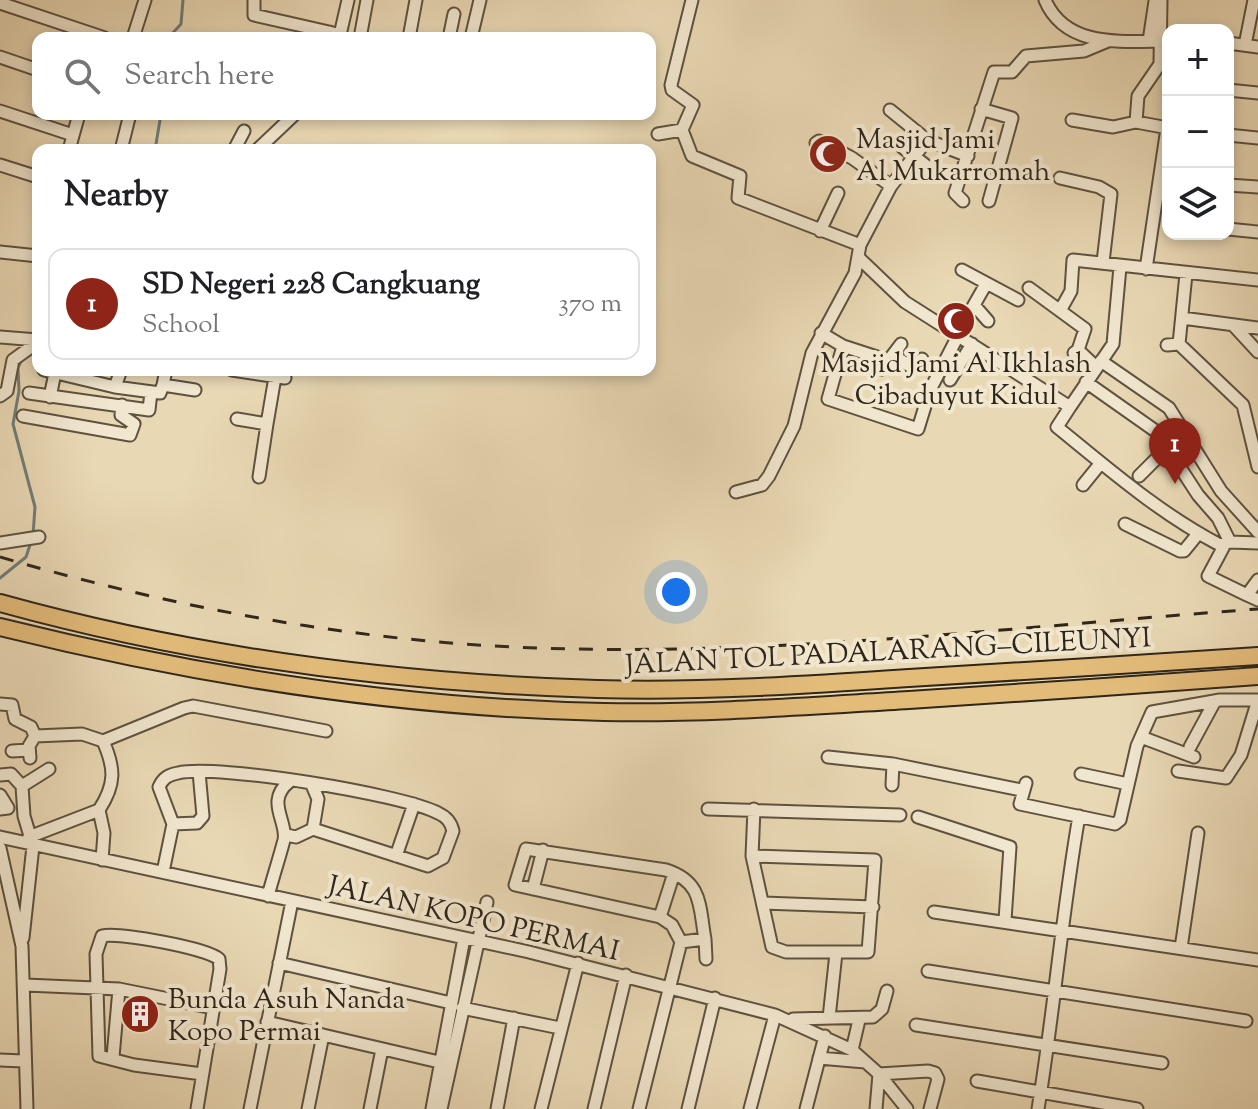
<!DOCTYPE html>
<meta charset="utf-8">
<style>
body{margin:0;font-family:"Sorts Mill Goudy",serif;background:#f6f6f6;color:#202124}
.controls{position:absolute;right:24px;top:24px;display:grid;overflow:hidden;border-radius:16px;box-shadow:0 4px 12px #0003}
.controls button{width:72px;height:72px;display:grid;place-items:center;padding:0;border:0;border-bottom:2px solid #e0e0e0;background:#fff;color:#202124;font:40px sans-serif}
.you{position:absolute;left:676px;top:592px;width:28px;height:28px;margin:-20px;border:6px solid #fff;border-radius:50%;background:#1a73e8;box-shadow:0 0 0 12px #1a73e833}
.badge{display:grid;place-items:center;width:52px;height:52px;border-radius:50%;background:#8f2418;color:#fff;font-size:26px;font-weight:700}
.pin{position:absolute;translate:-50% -66px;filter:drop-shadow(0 2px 4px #0008)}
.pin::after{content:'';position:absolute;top:42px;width:28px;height:24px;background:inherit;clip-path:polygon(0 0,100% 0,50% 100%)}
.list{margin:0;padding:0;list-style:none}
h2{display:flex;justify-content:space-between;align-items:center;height:104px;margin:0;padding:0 32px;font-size:34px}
h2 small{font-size:26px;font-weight:400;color:#757577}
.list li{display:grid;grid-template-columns:52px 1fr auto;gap:24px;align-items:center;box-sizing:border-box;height:112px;margin:0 16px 16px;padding:0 16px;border:2px solid #e0e0e0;border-radius:16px}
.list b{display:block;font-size:30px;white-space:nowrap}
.list p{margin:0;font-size:26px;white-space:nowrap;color:#757577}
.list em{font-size:26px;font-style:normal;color:#757577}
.icon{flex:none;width:44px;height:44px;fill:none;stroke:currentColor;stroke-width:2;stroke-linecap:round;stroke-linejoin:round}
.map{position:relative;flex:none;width:1258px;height:1109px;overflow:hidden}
.search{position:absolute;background:#fff;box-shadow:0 4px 12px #0003;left:32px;top:32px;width:624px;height:88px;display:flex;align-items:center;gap:20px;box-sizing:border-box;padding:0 28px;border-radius:16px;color:#757577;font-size:30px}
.panel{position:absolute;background:#fff;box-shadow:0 4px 12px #0003;left:32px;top:144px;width:624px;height:232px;border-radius:16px}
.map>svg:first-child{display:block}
</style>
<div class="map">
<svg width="1258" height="1109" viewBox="0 0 1258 1109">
<rect width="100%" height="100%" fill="#e9d8b4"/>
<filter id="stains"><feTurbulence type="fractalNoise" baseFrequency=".0025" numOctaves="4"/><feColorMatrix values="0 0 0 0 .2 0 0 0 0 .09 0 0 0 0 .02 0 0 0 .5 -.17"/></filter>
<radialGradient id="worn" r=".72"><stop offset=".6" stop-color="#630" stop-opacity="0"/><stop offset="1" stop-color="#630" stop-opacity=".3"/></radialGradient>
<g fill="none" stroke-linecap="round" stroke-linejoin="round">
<path stroke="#707d79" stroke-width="3" d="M168,38L181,24L183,0
M155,150L161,114
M22,359L18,368L19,391L13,424L35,507L33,535
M0,578L26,557L31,542"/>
<defs>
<path id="minor" d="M254,0V15L329,32L328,38
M692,0L671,85L672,90L693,105L682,130L692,156L740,176L738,198L860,245
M1045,0C1066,49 1123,41 1168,41
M0,3L105,38
M329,32L340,35L348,0
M133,38L145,0
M360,38L367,0
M409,38L416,0
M449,38L454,14
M471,38L480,0
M1149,41L1155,1
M1228,43L1258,47
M1245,45L1254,0
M0,57L38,70
M1228,90L1258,93
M981,109L1012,118L989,201
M890,110L927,140L968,156
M0,111L73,135
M1072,120L1113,127L1136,122L1168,128
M1136,122L1138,96L1160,64L1161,0
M658,134L682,130
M1228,135L1258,138
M816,143L819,141L852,158L891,186
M902,147L928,167
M69,150L79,114
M121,150L130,114
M234,150L244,131
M257,150L295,114
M0,165L38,177
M1060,178L1099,187L1111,194L1103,262
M1228,185L1258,187
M963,201L955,193L994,72H1012L1026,56L1084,51L1108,41
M1228,229L1258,232
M820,231L838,193
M0,252L38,256
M859,258L905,302L1070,407L1113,344L1120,267
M1146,269L1167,128
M962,270L1018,300
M1186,274L1179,344L1243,405L1258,467
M986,284L974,305L988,321
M1029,288L1085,329L1078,350
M1061,309L1071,291L1073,260L1258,280
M1182,318L1258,328
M1234,326L1258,352
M821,333L843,346L886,360
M0,337L38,340
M1167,345L1179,344
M843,346L828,399L918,429L930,390L974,305
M1074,353L1078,350L1096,367
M894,356L913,368L922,359
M1101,361L1169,408L1221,491L1258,532
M882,369L901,344
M44,370L115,387L160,393L163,385
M166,370L163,385L195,390
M232,370L285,378
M950,380L972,344
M1086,382L1157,432L1198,495L1218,518L1230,542
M115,387L121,370
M29,393L149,410L151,392
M0,396L7,391L13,360L38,342
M50,397L55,373
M1070,407L1057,427C1110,470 1159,513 1220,545L1230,542L1258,543
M23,416L130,435L134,424L121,415L122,405
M237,419L267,424L259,477
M267,424L275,377
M1139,476L1169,446
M1083,485L1100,464
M736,492L762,485L769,476L794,426L812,353L855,273L860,245L891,186L927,140
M1125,524L1180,551H1184L1197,535
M0,543L39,537
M1224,546L1208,576L1247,595
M1258,580L1247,595L1258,600
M0,704L12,705L15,719L31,727L35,736
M35,736L82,734L103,741
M1141,737L1194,757
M1190,747L1215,701
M12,751L29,750
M828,757L893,764L1021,790
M30,758L29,746L35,736
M1178,771L1226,778L1241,755L1258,700
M1081,774L1128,784
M0,775L11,774L22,786L24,816L33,846L23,938
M1026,783L1020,804L1115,824L1120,820L1137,746L1152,712L1220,700H1258
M892,785L893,764
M22,786L49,769
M0,795L8,808L0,809
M708,809L900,815
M99,810C116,784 115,768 103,741L184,708L193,706L326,731
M918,817L1010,847L1005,920
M173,824L197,823L203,816L199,772
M286,835L296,837L313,829L318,799L312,785
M0,837L529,952L775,1015L852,1050L879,1074L907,1109
M29,837L99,810L104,833L102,860
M0,848L22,946L27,1109
M396,856L414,804
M752,856L875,860L868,952H786L772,947L752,856L754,809
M163,872L173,824L159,787C163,778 168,775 178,773C217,764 401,794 438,813C447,817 451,822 453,831L443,858L428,866L313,829
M533,889L543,850
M268,896C273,877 279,859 284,840C288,822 265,801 289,782
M763,903L873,907
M934,912L1258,960
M660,917L674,873
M705,939L706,959
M1181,948L1198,833
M279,963L451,1003
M928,971L1246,1021
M25,985L119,989L213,1008
M462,1008L560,1028
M829,1018L836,953
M793,1019L873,1017L882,1009L887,991
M267,1022L439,1062
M916,1025L1162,1063
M852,1050L859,1020
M113,1057L119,989
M819,1058L865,1062
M0,1060L23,1061
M977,1081L1137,1109
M197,1109L220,969L219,959C207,948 118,932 102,936L96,954L99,1056L134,1065L202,1074
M250,1109L292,901
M308,1109L323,1035
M370,1109L382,1049
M432,1109L464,938
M441,1109L487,902
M497,1109L514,1018
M541,1109L578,963
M594,1109L626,975
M639,1109L681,942L672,925L660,917L515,885L526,849L666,870C703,882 699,906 705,939L681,942
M688,1109L715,998
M750,1109L775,1015
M806,1109L825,1036
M876,1109L879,1074L928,1071L935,1073L938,1079L930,1109
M1038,1109C1054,1012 1062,913 1079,816"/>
<path id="highway" d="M0,603C195,657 395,683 597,689C701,692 805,685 909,678C1025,671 1142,664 1258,656
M0,627C198,676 399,708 604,712C705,714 807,706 909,700C1025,692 1142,685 1258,676"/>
</defs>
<use href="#minor" stroke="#5e5240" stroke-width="15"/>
<use href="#highway" stroke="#2f261a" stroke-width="20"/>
<use href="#minor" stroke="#f1e6ce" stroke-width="11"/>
<use href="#highway" stroke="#e4bc7a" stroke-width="16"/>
<path stroke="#2f261a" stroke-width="3" stroke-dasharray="14 14" stroke-linecap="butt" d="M0,557C151,601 306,632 463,644C725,663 996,628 1258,609"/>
</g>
<defs>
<symbol id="mosque-disc" viewBox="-11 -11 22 22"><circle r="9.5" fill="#8f2418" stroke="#f1e6ce"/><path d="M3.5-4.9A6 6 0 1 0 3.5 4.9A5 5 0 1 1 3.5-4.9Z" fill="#fff"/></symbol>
<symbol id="building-disc" viewBox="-11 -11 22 22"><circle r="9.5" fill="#8f2418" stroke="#f1e6ce"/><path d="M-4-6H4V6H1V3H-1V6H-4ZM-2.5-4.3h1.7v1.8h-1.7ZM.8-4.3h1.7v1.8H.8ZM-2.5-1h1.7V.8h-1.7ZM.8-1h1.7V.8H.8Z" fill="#fff"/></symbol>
</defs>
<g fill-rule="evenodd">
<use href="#mosque-disc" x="806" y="132" width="44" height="44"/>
<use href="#mosque-disc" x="934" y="299" width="44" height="44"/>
<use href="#building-disc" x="118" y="992" width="44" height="44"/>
</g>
<g text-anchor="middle" stroke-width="8" stroke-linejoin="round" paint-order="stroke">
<g font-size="28" fill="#2f261a" stroke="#f1e6ce" text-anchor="start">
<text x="856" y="148">Masjid Jami<tspan x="856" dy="32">Al Mukarromah</tspan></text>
<text x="956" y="372" text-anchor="middle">Masjid Jami Al Ikhlash<tspan x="956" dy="32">Cibaduyut Kidul</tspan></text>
<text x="168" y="1008">Bunda Asuh Nanda<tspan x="168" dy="32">Kopo Permai</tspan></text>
</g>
<g font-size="28" fill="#2f261a" stroke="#f1e6ce">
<text transform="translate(888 650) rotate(-3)" y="10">JALAN TOL PADALARANG–CILEUNYI</text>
<text transform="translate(474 917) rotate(13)" y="10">JALAN KOPO PERMAI</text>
</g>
</g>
<rect width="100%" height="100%" filter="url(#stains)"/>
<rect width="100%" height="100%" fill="url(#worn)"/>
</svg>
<div class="controls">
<button>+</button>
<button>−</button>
<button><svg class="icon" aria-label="layers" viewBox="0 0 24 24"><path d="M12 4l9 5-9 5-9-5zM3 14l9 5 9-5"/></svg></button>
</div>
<div class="you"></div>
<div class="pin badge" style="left:1175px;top:484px">1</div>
<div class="search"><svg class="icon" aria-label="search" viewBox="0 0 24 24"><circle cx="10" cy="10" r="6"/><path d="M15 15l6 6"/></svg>Search here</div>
<section class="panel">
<h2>Nearby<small></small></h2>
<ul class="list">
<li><span class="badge">1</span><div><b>SD Negeri 228 Cangkuang</b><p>School</p></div><em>370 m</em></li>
</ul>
</section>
</div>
